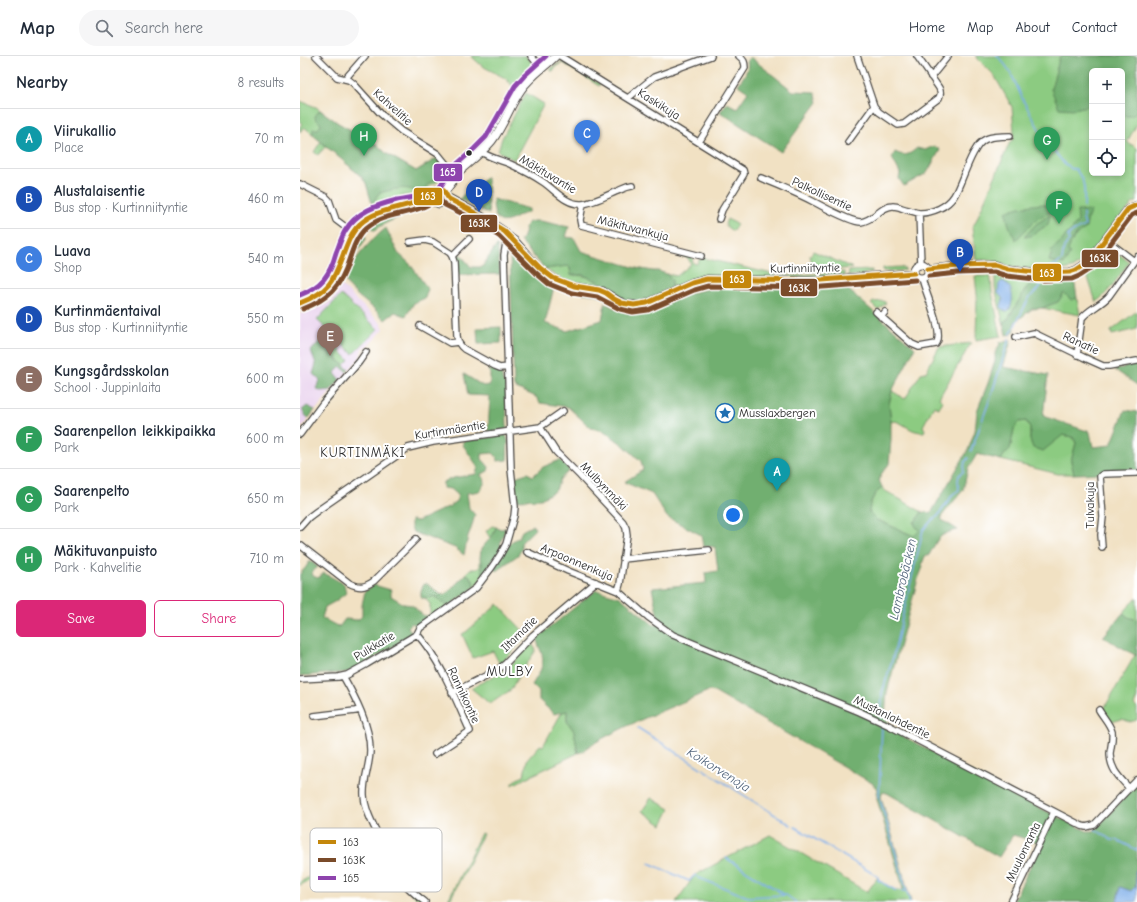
<!DOCTYPE html>
<meta charset="utf-8">
<style>
body{margin:0;font-family:"Comic Neue",sans-serif;background:#f6f6f7;color:#1f2937}
.controls{position:absolute;right:12px;top:12px;display:grid;overflow:hidden;border-radius:6px;box-shadow:0 2px 6px #0003}
.controls button{width:36px;height:36px;display:grid;place-items:center;padding:0;border:0;border-bottom:1px solid #e0e1e3;background:#fff;color:#1f2937;font:20px sans-serif}
.you{position:absolute;left:433px;top:459px;width:14px;height:14px;margin:-10px;border:3px solid #fff;border-radius:50%;background:#1a73e8;box-shadow:0 0 0 6px #1a73e833}
.badge{display:grid;place-items:center;width:26px;height:26px;border-radius:50%;background:#db2777;color:#fff;font-size:13px;font-weight:700}
.pin{position:absolute;translate:-50% -33px;filter:drop-shadow(0 1px 2px #0008)}
.pin::after{content:'';position:absolute;top:21px;width:14px;height:12px;background:inherit;clip-path:polygon(0 0,100% 0,50% 100%)}
.list{margin:0;padding:0;list-style:none}
h2{display:flex;justify-content:space-between;align-items:center;height:52px;margin:0;padding:0 16px;font-size:17px}
h2 small{font-size:13px;font-weight:400;color:#747a83}
.list li{display:grid;grid-template-columns:26px 1fr auto;gap:12px;align-items:center;box-sizing:border-box;height:60px;padding:0 16px;border-top:1px solid #e0e1e3}
.list b{display:block;font-size:15px;white-space:nowrap}
.list p{margin:0;font-size:13px;white-space:nowrap;color:#747a83}
.list em{font-size:13px;font-style:normal;color:#747a83}
.actions{display:flex;gap:8px;padding:12px 16px}
.actions a{flex:1;padding:9px 0;border:1px solid #db2777;border-radius:6px;text-align:center;font-size:14px;color:#db2777}
.actions .main{background:#db2777;color:#fff}
.icon{flex:none;width:22px;height:22px;fill:none;stroke:currentColor;stroke-width:2;stroke-linecap:round;stroke-linejoin:round}
.map{position:relative;flex:none;width:837px;height:846px;overflow:hidden}
header{display:flex;align-items:center;gap:24px;box-sizing:border-box;height:56px;padding:0 20px;background:#fff;border-bottom:1px solid #e0e1e3}
header strong{font-size:19px}
nav{display:flex;gap:22px;margin-inline-start:auto;font-size:14px}
.search{width:280px;height:36px;background:#f6f6f7;display:flex;align-items:center;gap:10px;box-sizing:border-box;padding:0 14px;border-radius:22px;color:#747a83;font-size:15px}
main{display:flex}
aside{flex:1;background:#fff}
.map>svg:first-child{display:block}
</style>
<header>
<strong>Map</strong>
<div class="search"><svg class="icon" aria-label="search" viewBox="0 0 24 24"><circle cx="10" cy="10" r="6"/><path d="M15 15l6 6"/></svg>Search here</div>
<nav><a>Home</a><a>Map</a><a>About</a><a>Contact</a></nav>
</header>
<main>
<aside>
<h2>Nearby<small>8 results</small></h2>
<ul class="list">
<li><span class="badge" style="background:#0f9aa8">A</span><div><b>Viirukallio</b><p>Place</p></div><em>70 m</em></li>
<li><span class="badge" style="background:#1a4fb4">B</span><div><b>Alustalaisentie</b><p>Bus stop · Kurtinniityntie</p></div><em>460 m</em></li>
<li><span class="badge" style="background:#3f7fe0">C</span><div><b>Luava</b><p>Shop</p></div><em>540 m</em></li>
<li><span class="badge" style="background:#1a4fb4">D</span><div><b>Kurtinmäentaival</b><p>Bus stop · Kurtinniityntie</p></div><em>550 m</em></li>
<li><span class="badge" style="background:#8d6e63">E</span><div><b>Kungsgårdsskolan</b><p>School · Juppinlaita</p></div><em>600 m</em></li>
<li><span class="badge" style="background:#2e9e5b">F</span><div><b>Saarenpellon leikkipaikka</b><p>Park</p></div><em>600 m</em></li>
<li><span class="badge" style="background:#2e9e5b">G</span><div><b>Saarenpelto</b><p>Park</p></div><em>650 m</em></li>
<li><span class="badge" style="background:#2e9e5b">H</span><div><b>Mäkituvanpuisto</b><p>Park · Kahvelitie</p></div><em>710 m</em></li>
</ul>
<div class="actions"><a class="main">Save</a><a>Share</a></div>
</aside>
<div class="map">
<svg width="837" height="846" viewBox="0 0 837 846">
<rect width="100%" height="100%" fill="#fff"/>
<filter id="ink" filterUnits="userSpaceOnUse"><feTurbulence type="fractalNoise" baseFrequency=".025" numOctaves="2"/><feDisplacementMap in="SourceGraphic" scale="8" xChannelSelector="R" yChannelSelector="G"/><feConvolveMatrix kernelMatrix="1 2 1 2 8 2 1 2 1" color-interpolation-filters="sRGB"/></filter>
<filter id="wash" filterUnits="userSpaceOnUse"><feTurbulence type="fractalNoise" baseFrequency=".012" numOctaves="4" result="noise"/><feDisplacementMap in="SourceGraphic" scale="16" xChannelSelector="R" yChannelSelector="G"/><feGaussianBlur stdDeviation="0.9" result="paint"/><feColorMatrix in="noise" values="0 0 0 0 0 0 0 0 0 0 0 0 0 0 0 0 0 1.4 0 .05"/><feComposite in="paint" operator="in"/></filter>
<g filter="url(#wash)">
<rect width="100%" height="100%" fill="#f1e1c3"/>
<path fill="#e9d2ee" d="M40,228L82,268L84,273L67,291H64L62,293L60,301L8,363L0,374V258L28,247L33,242Z"/>
<path fill="#8ccb81" stroke="#5c7b56" fill-rule="evenodd" d="M171,0H226L233,8L234,12L215,33L205,22L182,10Z
M675,0H837V68L827,86L837,92V146L833,147L787,202C781,207 776,212 768,213C750,217 715,211 696,208L693,204H676L672,171L675,167L710,86L713,84L714,76L712,51L694,19ZM792,15H822V117H792Z
M263,6L300,28L299,30L263,7L256,10L253,15H251V13L255,9Z
M226,37L244,48L214,104L198,95L202,82Z
M0,45L16,51L38,67L76,88L87,98L116,115L137,102L146,113L139,125L131,129L123,138L104,140L83,145L74,152L66,127L62,121L26,90L18,99L14,96L21,85L4,71L0,76V70L2,68L0,66Z
M427,163L437,168L433,175L428,172L425,168Z
M212,189L215,190L255,226L254,228L227,210L207,192Z
M808,190L829,206C819,220 810,236 796,246L786,216Z
M513,195L553,212L507,216L512,207L510,200Z
M381,197L392,200L393,207L397,208L399,204L403,202L477,219L492,220L544,216L545,220L492,222L410,220L371,233L367,218L377,220L391,208L388,202L381,200Z
M264,210H268L270,212L271,219C287,219 295,222 306,234L283,230L262,224L245,213Z
M602,211L606,214L596,215H583V212Z
M572,214V216L561,219L548,220L549,215Z
M40,216H42C33,239 33,241 10,250L9,246Z
M695,219L737,222L727,231L708,263L703,266L695,232Z
M675,220H690C692,225 691,230 692,236C695,251 698,266 701,280L676,284L677,239Z
M544,225V226L496,229L428,228L408,229L388,234L358,248L339,254L326,253L318,250L299,239L282,237L283,234L302,238L312,245L401,226Z
M764,237L771,243L777,242L780,259L742,252L758,245Z
M41,239L78,273L53,298L17,264Z
M584,245L586,247L578,254L571,248L573,246Z
M837,255V273L812,279L811,275Z
M23,282L27,286L30,283L41,294L40,295L49,304L44,309L19,286Z
M671,287L639,342L643,345L639,352L634,350L623,370L625,374L624,376C609,376 608,369 595,365L591,366L589,348L592,335L605,343L621,317L626,316L639,291Z
M726,365L730,372V384L763,379L773,381L776,387L771,405L774,418H758L701,404L704,399L710,393L714,373L719,366Z
M582,431L584,434L622,456L614,467L621,474L614,480L577,464L569,456C570,445 574,438 582,431Z
M192,470L196,471L193,479L190,482L186,475Z
M180,502L182,504V516L184,518L175,531C173,525 172,520 166,518L170,513H177L180,510Z
M128,541H137L142,547L149,550L128,564L122,559L128,560L130,559V548L125,542Z
M837,541V564L828,561L823,557Z
M198,548L227,579L200,609L193,595L173,602L162,578L166,576Z
M232,588L236,594L215,626L212,633L190,648L171,632L207,613L229,589Z
M835,599H837V642L834,649L837,652V664L830,666L822,663L812,666L802,656Z
M267,655V665L274,675L278,697L212,729V727L217,723L224,720L227,704L240,689L243,690L262,656Z
M351,742L370,753L362,769L342,755Z
M181,777L183,778L149,846H147Z
M470,779L567,836L578,821V824L595,834L608,835L611,846H376L395,819Z
M78,785L81,790L87,787C87,792 90,796 92,801C102,821 112,832 130,846H121L105,831L93,817L82,793L78,792L0,829V826Z"/>
<path fill="#71af6f" stroke="#4e6d4d" d="M760,0H835L837,4V55L832,60H822V15H792V49L774,53L759,52L751,33Z
M450,1L493,35L515,36L518,46L481,96L420,56L427,47L437,52L448,36L438,29C443,21 450,14 447,4Z
M20,54L38,67L76,88L87,98L116,115L136,103L145,116L127,129L122,137C117,136 114,134 109,133C99,131 88,135 79,137L72,148L66,127L62,121L13,79V73H18L21,69L20,67L15,62V60Z
M634,90L640,94L627,117L604,130L599,123L600,117L592,102L595,96C605,101 609,99 617,92L625,94Z
M187,121L188,149L189,158L160,143L163,139Z
M193,143L229,153V155C226,158 223,158 220,159C216,161 213,164 208,165C194,169 193,153 193,143Z
M744,148L754,155C738,159 728,172 716,184C711,176 707,166 706,156C718,150 731,149 744,148Z
M108,152H116L115,154L86,167L75,174H73L68,168V166L78,160Z
M777,155H791L788,161L786,172L774,181L768,194L770,198L764,208L749,205L751,199L752,193L762,185L766,179L773,172L778,165Z
M750,159L749,165L747,170C738,173 735,181 724,181L736,168Z
M233,165H240L269,171L266,181L274,182L281,195L336,212L353,215H358L367,218L372,224L371,233L350,243L339,246L324,245L306,234L297,225L283,219H271L270,212L268,210L245,213L220,185C225,180 226,177 225,170L229,166Z
M86,172L98,197L110,208L128,233L125,242L114,247L106,260L95,256L85,264C81,260 77,256 73,252C64,244 50,236 45,224C52,204 70,185 86,172Z
M58,176L66,181V183L46,211L44,212L42,210Z
M197,189L198,195L200,218L156,219L155,202L160,198L171,211H182Z
M210,199C223,212 237,223 254,231L245,267L267,275L302,264L305,247C310,249 315,253 321,255C349,264 373,240 398,235C428,228 462,232 492,233C509,233 527,231 544,230L615,292L592,335L589,348L591,366V384L589,408L582,417L579,424L582,431C574,438 570,445 569,456L577,464L614,480L620,474L616,471L614,467L622,456L631,457L668,394L675,375L677,355L688,327L695,305V297L700,288L699,286L711,285L703,311L748,319L743,360L790,376L793,391L811,389L825,354L837,356V416L774,418L771,405L776,387L773,381L763,379L743,395L733,392L730,384V372L726,365L719,366L714,373L710,393L704,399L701,404L677,398L668,413L663,434L641,461L642,464L658,474C638,478 638,483 629,499L625,500L622,508L623,511L618,523L587,636L585,661L589,667L587,672L742,753L787,775H794L837,727V812L835,816L836,830L831,835L820,831L817,846H713L741,788L736,786L713,779L699,801L587,737L582,736L581,741L608,835H603L602,828L577,743V733L572,727L414,636L410,635L406,636C366,654 323,669 286,692C284,696 282,696 278,697L274,675L267,665V655L254,658L239,644V635L232,629C238,619 245,610 242,598C240,592 237,588 237,582L296,534L320,541L355,570L359,566L358,562L352,532L406,527L405,517L418,515L415,491L403,490L401,479L367,461L352,438L324,426L343,414L341,405L322,388L304,375L291,372L268,351L240,347L236,341L214,331Z
M737,222H774L777,242L771,244L764,237L758,246L742,252L732,253L714,267L715,274L712,278L706,279L703,266L708,263L727,231Z
M201,271V287L178,288L177,272Z
M19,286L49,314L47,316L40,310L35,317L40,324L31,334L20,335L16,332L20,325L13,318L16,308L11,295Z
M837,308V329L815,314Z
M190,313L201,317L203,326L206,329L207,373L205,374L188,377L190,340L168,339L164,318L183,330L190,329Z
M7,350L15,354L8,363L2,354Z
M206,379L208,385L207,404L198,405L196,400L193,397L182,398V403L189,411L188,415L180,419L184,422L185,426L180,435L167,437L169,452L175,459L171,473L168,480L164,499L155,492L113,476L111,471V464L118,465L150,450L156,446L158,439L151,433L143,432V426L153,422L176,418L178,411L163,389V385Z
M260,404L270,414L260,423L256,434L241,443L217,444L215,421L227,417L233,420L243,411Z
M233,469L235,473L221,487L222,493L218,499L196,515L194,513L208,488L219,481L222,475Z
M196,471L201,473L205,472C205,479 199,484 201,492L184,518L182,516V504L180,502L181,493L193,479Z
M9,506H12L18,511L12,516L13,520L18,522L24,517L44,528L46,537L36,545L25,551L22,562L39,571L45,563L58,564L62,560V549L65,535L74,529L91,534V540L104,548L112,549L128,564L119,571L112,567L108,571L113,579L50,616L0,620V518L6,511Z
M166,518C172,520 173,525 175,531L149,550L142,547L137,541C132,540 126,543 121,542V535L123,529L126,527L140,538L145,539Z
M823,557L828,561L837,564V599H835L803,581Z"/>
<path fill="#7eaee9" stroke="#546c8a" d="M702,225C714,229 714,245 709,255L707,256L702,253L701,250L703,243L698,237L699,228Z
M837,812V846H817L820,831L831,835L836,830L835,816Z"/>
<g fill="none" stroke-linecap="round" stroke-linejoin="round">
<path stroke="#7eaee9" stroke-width="1.5" d="M697,0C710,11 716,28 722,42L745,84C748,86 749,88 752,92C756,98 761,103 765,109H768C770,113 772,113 776,113C777,116 779,118 781,121C786,130 784,141 784,151
M749,213L752,210L757,208L762,204L764,191L769,185L768,180L770,177C774,176 775,175 778,173C781,171 782,172 785,170L783,163V157
M710,279L729,242L741,230
M671,395L691,340L709,283
M581,662L582,637L593,601L623,474L633,463L638,460L653,438L659,434L658,425L659,419L663,416L665,406L668,402
M582,671L579,740L610,846
M338,672L491,769
M495,771L572,817L578,821V824L595,834L606,835
M795,773L811,784H817L837,794
M426,802L485,839
M349,807L389,825L395,819L399,822L448,841L486,839L496,846"/>
</g>
</g>
<g filter="url(#ink)">
<g fill="none" stroke-linecap="round" stroke-linejoin="round">
<defs>
<path id="minor" d="M16,0L37,21L49,24L54,28L81,58L101,75L138,98L155,119
M231,0L242,13
M260,0L443,114L444,118L422,154L419,163
M557,0L574,50L579,56L598,69L604,68L639,42C641,38 641,36 639,32L617,0
M631,21L648,0
M45,23L65,0
M328,42L354,21L411,0
M399,86L445,12C445,6 444,4 439,0
M548,86L574,50
M181,96C191,102 200,104 210,108C221,113 233,119 243,126C255,134 266,149 282,148C292,147 306,140 315,136C321,134 325,131 332,130
M461,122C479,130 497,137 514,146C524,151 550,166 561,166C573,165 581,150 593,150C598,150 603,153 608,154C612,155 616,157 620,157C632,157 647,151 654,140C662,128 672,88 686,83C693,80 703,80 710,80
M0,128L26,141L29,144L36,164L52,176
M283,148L280,164L281,169L401,200
M619,157L621,208
M805,183L834,205
M110,186L125,184L133,186L150,197L152,200L154,206L157,280C158,286 159,289 164,293L195,310L200,312L208,311
M152,200L169,183
M576,256L612,288L619,291L636,288C645,277 625,237 622,222
M581,261L585,256
M120,270L150,287L158,286
M716,281L734,277L738,279L783,301L803,310H809L837,305
M777,299L782,262C789,253 801,249 809,240L837,201
M240,371L256,396L280,420L323,466L326,472L327,479L320,528L318,535L348,561L373,579L560,656L588,669L782,770L786,771L794,769L837,724
M240,371L263,355
M0,378L23,347L59,306L66,296
M0,471L9,461L17,455L108,392L133,386L240,371
M0,489L49,527C59,532 64,532 74,525L116,483
M802,491L801,479L803,461L800,420L803,418L837,417
M227,496L268,515L318,535
M323,503L409,494
M117,578L120,572L176,532L192,511L200,499L206,488L214,460L215,451L211,413L204,199L206,187L209,180
M117,578C141,605 155,642 170,675L135,698
M43,620C55,641 70,669 70,694C70,709 63,724 64,739C65,755 74,770 81,785C87,798 93,814 102,825C109,833 117,840 125,846
M0,623L38,621L47,619L67,608L117,578
M152,637L199,613L206,607L233,579L296,526
M799,654C803,661 810,668 812,676C813,683 811,690 810,697C810,713 819,721 829,732
M14,660L55,655L60,654
M711,846L754,756"/>
<path id="tertiary" d="M145,136L153,125L154,120
M147,141L178,158L204,175L207,179L215,185L238,211L254,223L272,230L303,235L319,245L326,248L340,249L347,247L392,227L407,223L509,225L614,217
M117,146L133,139L135,135L143,130L149,123L154,120C167,108 181,98 192,85C204,69 210,50 221,34C230,21 245,11 256,0
M614 215a7 7 0 1 1 14 0a7 7 0 1 1-14 0Z
M679,210L694,214L708,213L744,217L770,216L776,214L788,206L828,153L837,149
M628,213L658,210L695,209L703,212
M0,247C10,243 21,239 29,230C48,210 40,180 67,163C87,150 112,149 135,146L139,148L143,147L159,154L189,171"/>
</defs>
<use href="#minor" stroke="#494642" stroke-width="8"/>
<use href="#tertiary" stroke="#494642" stroke-width="9"/>
<use href="#minor" stroke="#fff" stroke-width="5.5"/>
<use href="#tertiary" stroke="#fff" stroke-width="7"/>
<defs>
<path id="bus-1" d="M628,213L658,210L695,209L708,213L744,217L770,216L776,214L788,206L828,153L837,149
M0,247C33,234 34,222 46,191C49,183 53,174 60,168C76,153 99,153 119,145C127,142 133,136 140,133C146,134 145,139 149,143L168,153L204,175L240,212L253,222L274,230L299,234L306,237L314,243L322,247L334,249L347,247L392,227L407,223L509,225L614,217"/>
<path id="bus-2" d="M629,220L658,217L694,216L707,220L743,224L772,223L779,220L793,211L832,159L837,157
M3,253C28,243 41,231 49,204C53,192 57,180 66,172C81,159 101,159 118,153C127,150 133,146 140,141L141,145L145,149L165,159L199,180L236,217L249,228L259,232L272,237L297,241L320,253L333,256L348,254L394,234L408,230L510,232L615,224"/>
<path id="bus-3" d="M0,239C22,230 30,219 36,197C39,190 41,182 45,175C56,156 77,149 97,144C109,142 127,138 139,141L138,137V134L146,122L148,116L174,93L186,81L215,30L224,20L246,0"/>
</defs>
<use href="#bus-1" stroke="#fff" stroke-width="8"/>
<use href="#bus-2" stroke="#fff" stroke-width="8"/>
<use href="#bus-3" stroke="#fff" stroke-width="8"/>
<use href="#bus-1" stroke="#c4870b" stroke-width="5"/>
<use href="#bus-2" stroke="#7a4b2a" stroke-width="5"/>
<use href="#bus-3" stroke="#8e44ad" stroke-width="5"/>
</g>
</g>
<defs>
<symbol id="sight-ring" viewBox="-11 -11 22 22"><circle r="9.5" fill="#fff" stroke="#1f6fb2" stroke-width="1.5"/><path d="M0-6L1.8-2.2L6-1.7L2.9 1.2L3.7 5.4L0 3.3L-3.7 5.4L-2.9 1.2L-6-1.7L-1.8-2.2Z" fill="#1f6fb2"/></symbol>
</defs>
<g fill-rule="evenodd">
<use href="#sight-ring" x="414" y="346" width="22" height="22"/>
</g>
<circle fill="#2b2b2b" stroke="#fff" stroke-width="1.5" cx="169" cy="97" r="3.5"/>
<g text-anchor="middle" stroke-width="4" stroke-linejoin="round" paint-order="stroke">
<g font-size="12" fill="#2b2b2b" stroke="#fff">
<text transform="translate(359 48) rotate(32)" y="4">Kaskikuja</text>
<text transform="translate(93 51) rotate(42)" y="4">Kahvelitie</text>
<text transform="translate(248 118) rotate(31)" y="4">Mäkituvantie</text>
<text transform="translate(522 138) rotate(25)" y="4">Palkollisentie</text>
<text transform="translate(333 172) rotate(14)" y="4">Mäkituvankuja</text>
<text transform="translate(505 212) rotate(-1)" y="4">Kurtinniityntie</text>
<text transform="translate(781 287) rotate(25)" y="4">Ranatie</text>
<text transform="translate(150 374) rotate(-9)" y="4">Kurtinmäentie</text>
<text transform="translate(304 430) rotate(46)" y="4">Mulbynmäki</text>
<text transform="translate(790 449) rotate(-90)" y="4">Tulvakuja</text>
<text transform="translate(277 506) rotate(23)" y="4">Arpaonnenkuja</text>
<text transform="translate(219 578) rotate(-44)" y="4">Iltamatie</text>
<text transform="translate(74 590) rotate(-31)" y="4">Pulkkatie</text>
<text transform="translate(164 639) rotate(65)" y="4">Rannikontie</text>
<text transform="translate(592 661) rotate(26)" y="4">Mustanlahdentie</text>
<text transform="translate(723 796) rotate(-64)" y="4">Muulonranta</text>
</g>
<g font-size="12" fill="#2b2b2b" stroke="#fff" text-anchor="start">
<text x="439" y="361">Musslaxbergen</text>
</g>
<g font-size="13" letter-spacing="1" fill="#2b2b2b" stroke="#fff">
<text x="63" y="401">KURTINMÄKI</text>
<text x="210" y="620">MULBY</text>
</g>
<g font-size="13" font-style="italic" fill="#4c5f77" stroke="#fff">
<text transform="translate(602 523) rotate(-77)" y="5">Lambrobäcken</text>
<text transform="translate(419 713) rotate(32)" y="5">Koikorvenoja</text>
</g>
</g>
<rect x="10" y="772" width="132" height="64" rx="6" fill="#fff" stroke="#bfbfbf" stroke-width="1"/>
<rect x="18" y="784" width="18" height="4" fill="#c4870b"/>
<rect x="18" y="802" width="18" height="4" fill="#7a4b2a"/>
<rect x="18" y="820" width="18" height="4" fill="#8e44ad"/>
<g font-size="11" fill="#2b2b2b">
<text x="43" y="790">163</text>
<text x="43" y="808">163K</text>
<text x="43" y="826">165</text>
</g>
<g stroke="#fff" stroke-width="1.5">
<rect x="133" y="107" width="30" height="19" rx="4" fill="#8e44ad"/>
<rect x="113" y="131" width="30" height="19" rx="4" fill="#c4870b"/>
<rect x="160" y="158" width="38" height="19" rx="4" fill="#7a4b2a"/>
<rect x="781" y="193" width="38" height="19" rx="4" fill="#7a4b2a"/>
<rect x="732" y="207" width="30" height="19" rx="4" fill="#c4870b"/>
<rect x="422" y="214" width="30" height="19" rx="4" fill="#c4870b"/>
<rect x="480" y="222" width="38" height="19" rx="4" fill="#7a4b2a"/>
</g>
<g font-size="11" text-anchor="middle" font-weight="bold" fill="#fff">
<text x="148" y="120">165</text>
<text x="128" y="144">163</text>
<text x="179" y="171">163K</text>
<text x="800" y="206">163K</text>
<text x="747" y="221">163</text>
<text x="437" y="227">163</text>
<text x="499" y="236">163K</text>
</g>
</svg>
<div class="controls">
<button>+</button>
<button>−</button>
<button><svg class="icon" aria-label="locate" viewBox="0 0 24 24"><circle cx="12" cy="12" r="6"/><path d="M12 2v4M12 18v4M2 12h4M18 12h4"/></svg></button>
</div>
<div class="you"></div>
<div class="pin badge" style="left:477px;top:435px;background:#0f9aa8">A</div>
<div class="pin badge" style="left:660px;top:216px;background:#1a4fb4">B</div>
<div class="pin badge" style="left:287px;top:97px;background:#3f7fe0">C</div>
<div class="pin badge" style="left:179px;top:156px;background:#1a4fb4">D</div>
<div class="pin badge" style="left:30px;top:300px;background:#8d6e63">E</div>
<div class="pin badge" style="left:759px;top:168px;background:#2e9e5b">F</div>
<div class="pin badge" style="left:747px;top:104px;background:#2e9e5b">G</div>
<div class="pin badge" style="left:64px;top:100px;background:#2e9e5b">H</div>
</div>
</main>
